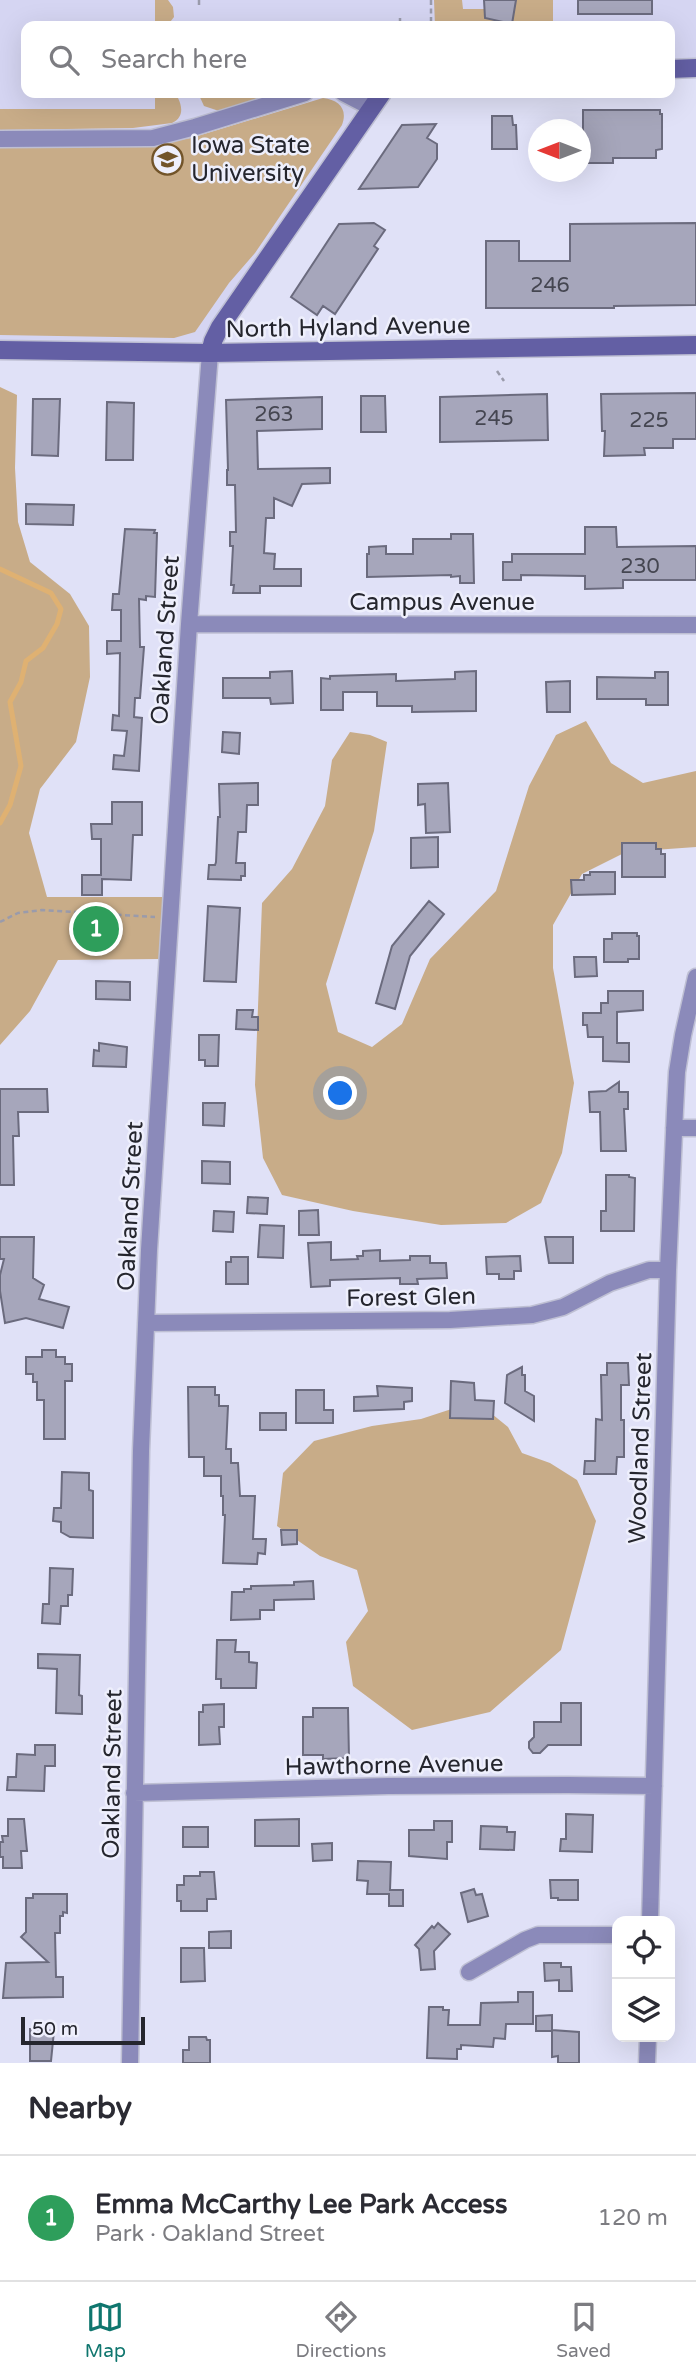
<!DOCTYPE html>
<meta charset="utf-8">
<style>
body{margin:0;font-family:"Varela Round",sans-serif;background:#f2f2f3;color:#2b2b33}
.controls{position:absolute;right:21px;bottom:21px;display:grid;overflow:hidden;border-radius:14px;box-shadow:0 7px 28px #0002}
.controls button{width:63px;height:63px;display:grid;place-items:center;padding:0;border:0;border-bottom:2px solid #e1e1e2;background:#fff;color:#2b2b33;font:35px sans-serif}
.compass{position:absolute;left:528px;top:119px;width:63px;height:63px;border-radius:50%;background:#fff;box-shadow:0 7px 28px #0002;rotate:270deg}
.scale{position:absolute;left:21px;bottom:18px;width:124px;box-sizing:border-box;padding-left:7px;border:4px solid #25262e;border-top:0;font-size:19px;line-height:24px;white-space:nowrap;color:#25262e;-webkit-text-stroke:5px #eeeffc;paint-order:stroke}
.you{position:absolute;left:341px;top:1094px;width:24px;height:24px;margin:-18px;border:5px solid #fff;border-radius:50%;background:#1a73e8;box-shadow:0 0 0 10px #1a73e833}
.badge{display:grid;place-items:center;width:46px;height:46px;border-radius:50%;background:#0f766e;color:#fff;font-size:23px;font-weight:700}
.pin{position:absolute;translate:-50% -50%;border:4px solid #fff;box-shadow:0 2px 7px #0006}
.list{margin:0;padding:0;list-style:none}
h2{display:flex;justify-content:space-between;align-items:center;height:91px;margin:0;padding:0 28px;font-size:30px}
h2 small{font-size:23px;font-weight:400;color:#7c7c81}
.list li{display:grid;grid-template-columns:46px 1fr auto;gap:21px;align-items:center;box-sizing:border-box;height:126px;padding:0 28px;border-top:2px solid #e1e1e2}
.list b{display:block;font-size:26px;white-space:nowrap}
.list p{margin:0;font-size:23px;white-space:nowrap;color:#7c7c81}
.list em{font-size:23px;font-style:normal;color:#7c7c81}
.icon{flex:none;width:38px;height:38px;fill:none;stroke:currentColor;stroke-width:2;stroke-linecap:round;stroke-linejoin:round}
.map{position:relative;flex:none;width:696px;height:2063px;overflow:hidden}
.search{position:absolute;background:#fff;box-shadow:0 7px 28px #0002;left:21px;right:21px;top:21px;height:77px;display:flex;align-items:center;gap:18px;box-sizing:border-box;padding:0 24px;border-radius:14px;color:#7c7c81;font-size:26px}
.sheet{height:217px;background:#fff}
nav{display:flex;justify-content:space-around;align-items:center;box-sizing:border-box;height:98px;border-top:2px solid #e1e1e2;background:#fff;font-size:19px;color:#7c7c81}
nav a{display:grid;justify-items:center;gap:4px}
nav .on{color:#0f766e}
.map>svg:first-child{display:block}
</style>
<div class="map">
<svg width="696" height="2063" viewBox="0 0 696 2063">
<rect width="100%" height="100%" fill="#e0e1f7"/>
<path fill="#d5d5f2" d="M0,0H696V68L670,69V26H26V93H382L210,353L0,350Z"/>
<path fill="#c8ac88" d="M155,0H168L173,7L174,17L167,26H155Z
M434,0H462L463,9H485V18L511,24L516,0H553V26H435Z
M198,93H276L219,111L204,106Z
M167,94L178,98C183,108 183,118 172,123L133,128L0,130V109H155V95Z
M323,98C339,100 348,109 342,125L255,253L229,283L195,332L174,338L0,335V148L151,145L191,138Z
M0,387L17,395L15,468L18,522L30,562L70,594L89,626L90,677L76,742L40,789L29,833L47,897H163L159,959L58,960L30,1011L0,1045Z
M586,721L611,763L643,783L696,771V847L626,852L582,874L553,925V968L574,1083L562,1153L541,1203L506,1223L441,1225L353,1211L282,1195L263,1158L255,1085L262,903L292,869L325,806L332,760L350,732L370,735L387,742L374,831L326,984L338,1032L372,1047L402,1024L430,959L496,891L529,786L556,735Z
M476,1401L508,1427L522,1453L550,1463L577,1480L596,1521L561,1650L490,1712L412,1730L353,1686L346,1642L368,1611L357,1570L320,1556L277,1526L283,1473L314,1441L372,1426L421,1419Z"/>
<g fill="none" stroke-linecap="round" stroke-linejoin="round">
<path stroke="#dfb172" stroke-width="5" d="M0,569L51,593L61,609L57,624L43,648L26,661L21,682L10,702L21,766L10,805L0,823"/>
</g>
<path fill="#a6a6bb" stroke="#6b6b7e" stroke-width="2" d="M484,0H516L512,24L485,18Z
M578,0H652V14H578Z
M583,110H660V114H662V149L656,150V158H613V163H583Z
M492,116H512L513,125H516L517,149H492Z
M436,124L427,138L437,144V159L418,187L359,189L402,125Z
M374,223L385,230L374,246L378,249L335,314L323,306L317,315L291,297L339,224Z
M696,223V305L614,306V308H486V241H519V261H570V224Z
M696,393V439H673V448H644L645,455L604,456L605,431H602L601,394Z
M547,394L548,440L440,442V397Z
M361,396H385L386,432H361Z
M322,397V429L257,431L258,469L330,468V483L302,484L292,506L274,498V518H266L264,553L275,554L274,569H301V586H260V593H233L234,585H231L233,546H230V532H236L235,485H227V470H228L226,400Z
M33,399H60L58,456L32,455Z
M107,402L134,403L133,460H106Z
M26,504L74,505L73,525L26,524Z
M585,527H616L617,547L696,546V580H623V588L585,589V576L521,575V580H503V562H512V554H585Z
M125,529L155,530L154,533H157L155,597L146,596V600L139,599L140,647H144L140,698H135L134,717L142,718L139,771L113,769L114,755L124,756L127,731L112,730L113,715L119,716L120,653L107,654V641H121V610H112L113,594H119Z
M451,534H473L474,583H460V576L451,577V575L367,577V554H369V547L386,546V554H413V539H451Z
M292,671L293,703L271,704L270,698H223V678H270V672Z
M476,671V711L412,712V706H377V692H343V710H321V678L330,679V676L396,674V681L455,679V672Z
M655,672H668V705H646V699H597V677L655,678Z
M570,681V712H547L546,682Z
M223,732L240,733L239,754L222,752Z
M258,783V805H247L246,832H238L236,863H245V876H241V880L208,879L209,865H215L216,862L218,817H220L219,784Z
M448,783L450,832L426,833L425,804L418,805V784Z
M112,802H142V835H133L131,880L102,879V895H82V875H101V839H92L91,824H112Z
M438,837V867L411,868V838Z
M622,843H656V849H661V854H665V877H622Z
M590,872H615V894L572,895L571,880H584V875H590Z
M429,901L444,914L410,956L395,1009L376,1003L392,946Z
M208,906L240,908L236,982L204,981Z
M612,933H637V936H639V959H628V962H604V939H612Z
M574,957H596L597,976L575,977Z
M96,981L130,982V1000L96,999Z
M608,991H643V1010L617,1012V1043H629V1062L603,1061V1037H588L587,1025H583V1013H601V1003H608Z
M237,1010H253L252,1017H258V1030L236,1029Z
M199,1035H219L218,1066H205V1060H199Z
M99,1043L127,1047L126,1067L93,1066L94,1050L99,1051Z
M619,1082V1092H628V1109H624L626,1151H601L600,1112H590L589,1092L606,1091Z
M0,1089H47L48,1112H18L19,1136H13L14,1185H0Z
M203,1103H225L224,1126L203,1125Z
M202,1161L230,1162V1184L202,1183Z
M606,1175H629V1177L635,1178L634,1231H601V1211H606Z
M248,1197L268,1198L267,1214L247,1213Z
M318,1210L319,1235H299V1211Z
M214,1211L234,1212L233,1232L213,1231Z
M260,1225L284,1226L283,1258L258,1257Z
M0,1237H34L33,1278L44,1285L39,1299L69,1307L63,1328L26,1318L5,1323L0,1291V1275L4,1259H0Z
M545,1237H573V1263H549Z
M331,1242V1260L358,1259L357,1256H363V1251L380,1250V1261L410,1260V1256H430V1263H446L447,1278L417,1279L418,1284H400V1278L330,1280V1286L311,1287L308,1243Z
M520,1256L521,1271H514V1279H499V1274H487L486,1257Z
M231,1257H248V1284H226V1262H231Z
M42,1350H56V1357H65V1364H72V1381H65V1439H44V1400H37V1382H33V1374H26V1357H42Z
M607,1363H628L629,1385H621V1420H624V1457H617L616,1474H584L585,1461H595L596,1419L602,1420L601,1375H607Z
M522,1367V1375H525V1391L534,1396V1421L505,1403L507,1375Z
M451,1381L474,1383L475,1400L494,1401L493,1419L450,1418Z
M377,1386L412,1388V1401L404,1402V1409L354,1411V1397L378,1396Z
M188,1387H215V1395H219V1406H228L226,1449H231V1463H238L240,1496H255L253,1539H266L265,1554L258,1553L257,1564L223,1563L225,1515H223V1496H221V1476H204V1457H189Z
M296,1390H324V1410H333V1423H296Z
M260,1413H286V1430H260Z
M62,1472L89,1473V1490L93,1491V1538L70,1537L61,1532V1522L53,1521L54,1508H61Z
M281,1530H297V1544L282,1545Z
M50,1568L73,1569L72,1595H68V1606H61L60,1624L42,1623L43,1604H49Z
M313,1581L314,1599L274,1600V1610H260V1619L231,1620L232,1592H244V1589H251V1586L294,1585V1582Z
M217,1640H236L235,1652H249V1662L257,1663L256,1688H221V1679H216Z
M38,1654L80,1655L79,1695L82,1696V1714L56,1713L57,1669L38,1668Z
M561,1703H581V1745H548L540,1753H533L529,1748V1742L534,1737V1722H561Z
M224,1704V1727H219L220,1744L199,1745V1712H203V1705Z
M313,1708H348L349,1758L323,1759V1755H303V1717H313Z
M35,1745H55V1766H45L44,1791L7,1790L8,1777H16L17,1754L35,1755Z
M566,1814L593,1815L592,1852L560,1851L561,1839H566Z
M8,1819H24L27,1851H21L22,1868H3V1857H0V1842H3L2,1836H8Z
M299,1819V1846H255V1820Z
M434,1821H452V1842H447V1859L409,1856V1830H434Z
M481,1826L507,1827V1832H515L514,1850L480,1849Z
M183,1827H208V1847H183Z
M332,1843V1860L313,1861L312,1844Z
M358,1861L391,1862L390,1890H403V1906H389V1894H367L368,1881L357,1880Z
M200,1872H214L216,1899H207V1911H181V1901H177V1885H184V1876H200Z
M550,1880H578V1900H558V1898H551Z
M474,1889L476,1895L482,1894L488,1916L468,1922L461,1893Z
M33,1894H67V1913L63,1912V1916H60V1933H55L56,1977H63V1997L3,1998L6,1963L48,1962L21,1937L26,1932V1898H33Z
M438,1923L450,1934L434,1951L435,1969L421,1970L419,1949L415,1945L432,1926L434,1928Z
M231,1931V1948H209V1932Z
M181,1948H204L205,1981L181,1982Z
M544,1963H561V1967H571L572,1991H559V1980L545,1981Z
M518,1992H533V2024H506L505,2039L494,2038L493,2047L461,2045V2049H457V2059L427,2058L429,2007H443V2010H449L448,2025H480L481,2003L518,2002Z
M552,2015V2030L579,2032V2063H558V2056L552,2057V2031H536V2016Z
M30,2029L54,2031L51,2061H30Z
M189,2037H206L207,2040H210V2063H183V2050H189Z"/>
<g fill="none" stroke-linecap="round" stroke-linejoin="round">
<defs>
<path id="street" d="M343,93L370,107
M0,139L153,138L195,127L305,93
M189,624L696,625
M674,1128H696
M146,1323L450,1320L532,1315L563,1307L610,1283L649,1270H668
M134,1793L388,1786L568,1785L654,1786
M650,1921L668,1270L675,1110L677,1072L683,1035L696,977
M469,1972L525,1940L538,1935H617
M130,2063L141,1451L149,1250L189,624L210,353
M647,2063L648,2037"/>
<path id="secondary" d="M670,69L696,68
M0,350L210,353L696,345
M210,353L213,341L220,327L382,93"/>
</defs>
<use href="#street" stroke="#bebfd3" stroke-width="19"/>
<use href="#secondary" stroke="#bebfd3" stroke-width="21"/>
<path stroke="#9a9bab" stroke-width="2.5" stroke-dasharray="5 3.5" stroke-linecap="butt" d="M199,0V5
M431,0V26
M400,18V26
M497,371L504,381
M0,922L18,913L42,910L155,917"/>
<use href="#street" stroke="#8b8aba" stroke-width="16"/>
<use href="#secondary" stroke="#635fa4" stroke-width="18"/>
</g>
<defs>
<symbol id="university-ring" viewBox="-11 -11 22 22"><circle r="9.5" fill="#eeeffc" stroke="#725429" stroke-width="1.5"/><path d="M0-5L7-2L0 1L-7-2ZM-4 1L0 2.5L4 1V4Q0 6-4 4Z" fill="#725429"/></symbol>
</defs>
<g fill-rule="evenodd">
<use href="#university-ring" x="150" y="142" width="35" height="35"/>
</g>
<g text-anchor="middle" stroke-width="5" stroke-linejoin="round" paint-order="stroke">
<g font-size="21" fill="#454651">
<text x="550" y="292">246</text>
<text x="274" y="421">263</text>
<text x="494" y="425">245</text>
<text x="649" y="427">225</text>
<text x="640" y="573">230</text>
</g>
<g font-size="24" fill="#25262e" stroke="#eeeffc" text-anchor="start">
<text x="191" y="153">Iowa State<tspan x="191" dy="28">University</tspan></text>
</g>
<g font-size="24" fill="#25262e" stroke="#eeeffc">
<text transform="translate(348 327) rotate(-1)" y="8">North Hyland Avenue</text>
<text x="442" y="610">Campus Avenue</text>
<text transform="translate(165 640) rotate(-86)" y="8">Oakland Street</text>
<text transform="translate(130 1206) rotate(-87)" y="8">Oakland Street</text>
<text transform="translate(411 1297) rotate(-1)" y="8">Forest Glen</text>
<text transform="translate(640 1448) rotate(-88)" y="8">Woodland Street</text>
<text transform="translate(394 1765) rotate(-1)" y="8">Hawthorne Avenue</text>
<text transform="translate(112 1774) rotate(-89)" y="8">Oakland Street</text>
</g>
</g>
</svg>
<div class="controls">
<button><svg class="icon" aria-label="locate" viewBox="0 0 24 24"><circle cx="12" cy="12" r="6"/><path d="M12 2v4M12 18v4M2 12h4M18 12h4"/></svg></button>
<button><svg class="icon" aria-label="layers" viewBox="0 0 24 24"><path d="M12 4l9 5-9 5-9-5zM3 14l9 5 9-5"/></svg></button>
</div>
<svg class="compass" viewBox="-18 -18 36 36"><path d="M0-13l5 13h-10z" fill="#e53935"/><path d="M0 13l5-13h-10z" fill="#7c7c81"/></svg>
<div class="scale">50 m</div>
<div class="you"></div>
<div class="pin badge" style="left:96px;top:929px;background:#2e9e5b">1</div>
<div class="search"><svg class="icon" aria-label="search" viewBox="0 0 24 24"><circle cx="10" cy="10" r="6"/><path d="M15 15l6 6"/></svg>Search here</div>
</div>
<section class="sheet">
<h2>Nearby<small></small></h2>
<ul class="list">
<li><span class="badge" style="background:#2e9e5b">1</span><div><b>Emma McCarthy Lee Park Access</b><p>Park · Oakland Street</p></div><em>120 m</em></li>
</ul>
</section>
<nav>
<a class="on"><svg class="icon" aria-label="map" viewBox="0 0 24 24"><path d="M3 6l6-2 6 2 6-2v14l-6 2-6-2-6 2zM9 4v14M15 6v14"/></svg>Map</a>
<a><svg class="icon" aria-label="directions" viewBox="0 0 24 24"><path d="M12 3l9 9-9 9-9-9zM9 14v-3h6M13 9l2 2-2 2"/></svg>Directions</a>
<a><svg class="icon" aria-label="saved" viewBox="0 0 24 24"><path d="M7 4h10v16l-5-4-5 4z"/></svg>Saved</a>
</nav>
